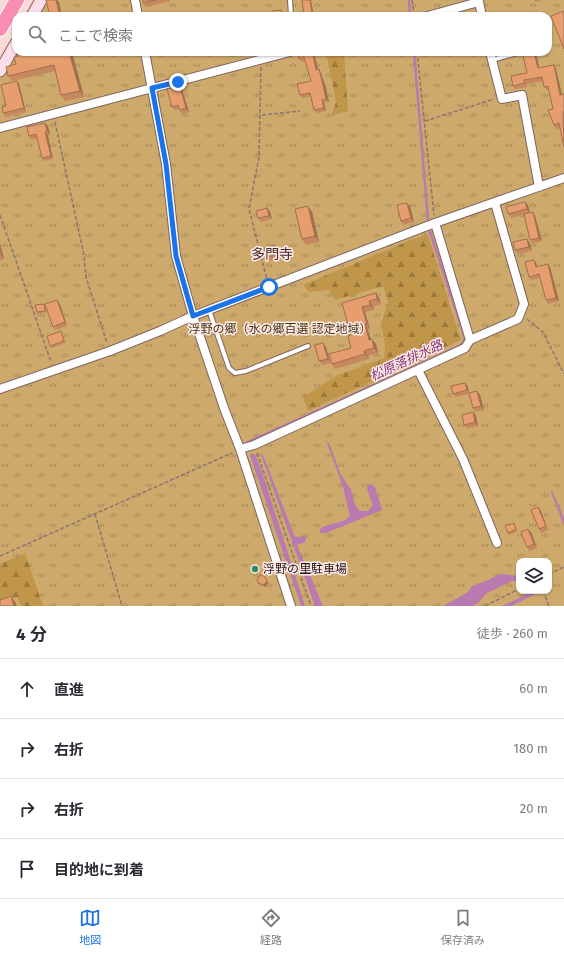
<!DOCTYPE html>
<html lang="ja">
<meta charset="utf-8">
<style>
body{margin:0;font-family:"Fira Sans","Noto Sans JP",sans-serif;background:#f7f7f7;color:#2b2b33}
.controls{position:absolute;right:12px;bottom:12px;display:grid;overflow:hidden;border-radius:8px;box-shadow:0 1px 3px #0004}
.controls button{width:36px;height:36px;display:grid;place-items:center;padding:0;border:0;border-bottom:1px solid #e1e1e2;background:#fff;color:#2b2b33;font:20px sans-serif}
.stop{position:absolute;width:12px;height:12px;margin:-9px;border:3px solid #1a73e8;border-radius:50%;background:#fff}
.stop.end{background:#1a73e8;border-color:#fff;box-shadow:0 1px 4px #0008}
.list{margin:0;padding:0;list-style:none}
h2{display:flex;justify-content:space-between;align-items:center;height:52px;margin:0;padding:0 16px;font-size:17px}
h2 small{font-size:13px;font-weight:400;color:#7c7c81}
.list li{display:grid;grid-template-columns:26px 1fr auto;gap:12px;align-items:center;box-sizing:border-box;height:60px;padding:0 16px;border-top:1px solid #e1e1e2}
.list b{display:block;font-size:15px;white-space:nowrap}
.list em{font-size:13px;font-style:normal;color:#7c7c81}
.icon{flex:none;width:22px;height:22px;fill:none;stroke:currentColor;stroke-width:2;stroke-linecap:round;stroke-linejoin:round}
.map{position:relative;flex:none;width:564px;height:606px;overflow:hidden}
.search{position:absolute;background:#fff;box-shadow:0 1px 3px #0004;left:12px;right:12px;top:12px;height:44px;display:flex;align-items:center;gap:10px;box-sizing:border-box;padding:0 14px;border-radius:12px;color:#7c7c81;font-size:15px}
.sheet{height:292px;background:#fff}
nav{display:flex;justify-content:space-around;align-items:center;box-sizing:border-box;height:56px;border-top:1px solid #e1e1e2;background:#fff;font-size:11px;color:#7c7c81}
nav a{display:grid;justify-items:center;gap:2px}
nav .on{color:#1a73e8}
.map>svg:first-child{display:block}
</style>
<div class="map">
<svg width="564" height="606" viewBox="0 0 564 606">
<defs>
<pattern id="grass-tufts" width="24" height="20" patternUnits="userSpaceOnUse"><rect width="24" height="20" fill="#cda96b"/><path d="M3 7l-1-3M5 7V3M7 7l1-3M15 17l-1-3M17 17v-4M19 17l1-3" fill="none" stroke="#a68857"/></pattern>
<pattern id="forest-firs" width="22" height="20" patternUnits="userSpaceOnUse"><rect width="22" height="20" fill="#bf964a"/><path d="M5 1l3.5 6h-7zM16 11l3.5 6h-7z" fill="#9b793c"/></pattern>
</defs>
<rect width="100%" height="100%" fill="#fadad6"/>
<path fill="url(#grass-tufts)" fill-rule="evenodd" d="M40,0H564V606H0V63L16,52H548V16H30ZM519,561H549V591H519Z"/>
<path fill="url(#forest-firs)" d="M326,52H344L348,111L331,116L336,102Z
M428,235L461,340L308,411L303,397L338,375L384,358L385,344L381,324L388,302L383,286L335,300L329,290L309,292L303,285L413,239Z
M25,553L43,606H21L17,597L0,603V564Z"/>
<path fill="#cda96b" d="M557,586L564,606H516Z"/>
<path fill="#b97ab1" d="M326,440L330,445L340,473L351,490L355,505L360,511H368L373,505L367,489L368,485L371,484L375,487L382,510L326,533H320V529C332,521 339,526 350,516L343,487Z
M260,452L263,455L295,537L307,536L305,542L297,545L323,606H315Z
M252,453L256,456L262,472L305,606H301L250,455Z
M552,490L564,518V526L551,492Z
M500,574L519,576V581H512L487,593L478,603L473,606H443L468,592L472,586L486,581Z
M534,591H537L536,594L511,606H502Z"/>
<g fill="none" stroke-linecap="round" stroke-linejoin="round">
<path stroke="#b97ab1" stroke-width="2.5" d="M409,0L410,16
M414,52L428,220
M248,442L462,345L465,338L430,232"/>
<defs>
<path id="lane" d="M290,0L291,16
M492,60L521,52
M209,310L229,368L235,373L246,371L308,346"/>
<path id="street" d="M135,0L138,16
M427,16L479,2L482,16
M145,52L166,164L176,256L193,316L224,408L240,449L291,606
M490,52L502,99L522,95L539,187
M0,128L290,52
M470,340L518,319L524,304L495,203
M418,370L463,459L497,543
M0,389L110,351L160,331L193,316L435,223L564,178
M240,449L254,445L465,348L470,340L435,223"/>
<path id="secondary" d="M32,16L41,0
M0,71L16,43"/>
<path id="highway" d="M0,29L17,0"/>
</defs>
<use href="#lane" stroke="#7f6461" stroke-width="6"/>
<use href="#street" stroke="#7f6461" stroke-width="10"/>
<use href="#secondary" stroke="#7f6461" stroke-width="13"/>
<use href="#highway" stroke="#fff" stroke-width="16"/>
<path stroke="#8a7572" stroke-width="1.5" stroke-dasharray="4 2" stroke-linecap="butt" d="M412,0L414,16
M417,52L434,215
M261,67L259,157L249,209L267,280
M262,115L300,111
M425,121L494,99
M55,122L84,255L86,277L107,343
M0,215L51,362
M527,319L543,332L564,374
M257,453L311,606
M95,514L122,606
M0,556L232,453
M530,560V561
M549,574L564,567
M543,591L549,606
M485,606L519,589"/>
<use href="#lane" stroke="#fff" stroke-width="4"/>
<use href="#street" stroke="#fff" stroke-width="8"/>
<use href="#secondary" stroke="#fddde8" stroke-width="11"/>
<use href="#highway" stroke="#f98eb3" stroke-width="14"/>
</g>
<path fill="#c6885f" d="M143,0H170V1L146,7L143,3Z
M302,0L314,16H305L304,15Z
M534,0H542L536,2Z
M26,52H72L84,97L65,101L61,95L55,71L12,81L8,76L16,64L26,54Z
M534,53L537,57L539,68L554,65L556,69L562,95L564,94V147L560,128L556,129L554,125L553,109L549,90H547L544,87L543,81L527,84V87L515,89L513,86L527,73Z
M311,54L315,57L318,69H319L321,73L326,88L329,102L324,103L326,111L317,113L314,110L311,96L302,98L300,95L311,81L305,61L302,62L299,59Z
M17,81L19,84L26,112L5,117L3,113Z
M182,90L189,112L182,114L179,109L175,110L172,107Z
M45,123L48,126L50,135L48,136L53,159L44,161L42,158L37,138L31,140L29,136Z
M528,205L530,213L535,216L542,241L533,244L530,240L524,214L511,218L508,214Z
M308,206L312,212L319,242L306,245L302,239Z
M410,206L414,222L403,225L401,221Z
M267,208L270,212L272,219L261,222L258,218Z
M530,243L532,251L518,254L515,250Z
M0,244L4,259L0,260Z
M275,245L278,249L280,258L269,261L267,257Z
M536,263L537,266L548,264L550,267L559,301L548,304L546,300L540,278L531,280L529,277Z
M379,298L381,304L373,307L374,310L365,312L370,329L368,330L371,339L376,344L378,353L368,356L369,359L335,369L332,364L351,348V335L342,303Z
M44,304L45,305L47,312L38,314L37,312Z
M60,304L67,326L55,330L53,327Z
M62,333L66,343L51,348L50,346Z
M323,343L326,347L330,363L322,365L319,361Z
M465,383L468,387L469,393L477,391L480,395L484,410L475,412L473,408L469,394L456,397L453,394Z
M473,412L476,416L478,426L467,428L464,425Z
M538,507L541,511L548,530L541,533L539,529Z
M515,525L517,531L509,535L508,533Z
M531,532L537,548L529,551L527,547Z
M265,577L268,583L265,587L259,585L258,583Z"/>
<path fill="#a16f4e" d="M56,0H57L59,2L62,16H60Z
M310,0H311L314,16L312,14Z
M281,10L284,13V16H282Z
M69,52H72L84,97L80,91Z
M534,53L537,57L540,72L538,68Z
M313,54L315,57L319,73L316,70Z
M554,65L556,69L563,99L560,95Z
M319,69L321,73L326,88L329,102L326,99Z
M17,81L19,84L26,112L24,108Z
M180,86L182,90L189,112L186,108Z
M322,100L324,103L326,111L324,108Z
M45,123L48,126L50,135L47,131Z
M45,132L48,136L53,159L51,156Z
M525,202L528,205L530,213L527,209Z
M407,203L410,206L414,222L411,218Z
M308,206L312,212L319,242L315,236Z
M267,208L270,212L272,219L269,216Z
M533,212L535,216L542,241L539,238Z
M527,239L530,243L532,251L529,247Z
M0,244L4,259L1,255L0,250Z
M275,245L278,249L280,258L277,254Z
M534,260L536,263L538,270L536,267Z
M548,264L550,267L559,301L556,298Z
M376,293L379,298L381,304L377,299Z
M57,300L60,304L67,326L65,322Z
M369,301L373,307L374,310L370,305Z
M362,307L365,312L370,329L367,324Z
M365,324L368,330L373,345L369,340Z
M372,339L376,344L378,353L374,348Z
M323,343L326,347L330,363L328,359Z
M364,351L368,356L369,359L365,354Z
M465,383L468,387L469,394L467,390Z
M477,391L480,395L484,410L481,406Z
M473,412L476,416L478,426L475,422Z
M538,507L541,511L548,530L546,526Z
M528,529L531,532L537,548L534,544Z
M265,577L268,583L265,587L264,585Z
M11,596L15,602L17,606H14Z"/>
<path fill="#e69e6f" stroke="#a16f4e" d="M46,0H56L60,16H50Z
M143,0H155L143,3Z
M302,0H310L312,14L304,15Z
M281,10L282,16H273L272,11Z
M564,11V49L551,16Z
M26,52H69L80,91L61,95L54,65L8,76L6,67L16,64L14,57L26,54Z
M298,52H309V54H313L316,70L319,69L323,85L326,99L322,100L324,108L314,110L310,93L300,95L297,84L311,81L304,57L299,59Z
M534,53L538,68L554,65L560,95L564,94V112H563L564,147L559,123L554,125L548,110L553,109L548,86L544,87L542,77L524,80L525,83L513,86L511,76L527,73L523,55Z
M17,81L24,108L3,113L2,107L6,106L1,85Z
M180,86L186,108L180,110L178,105L172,107L167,89Z
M45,123L47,131L45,132L51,156L42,158L36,134L29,136L27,127Z
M525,202L527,209L508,214L506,207Z
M407,203L411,218L401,221L397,205Z
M308,206L315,236L302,239L295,209Z
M267,208L269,216L258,218L256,211Z
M533,212L539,238L530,240L524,214Z
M527,239L529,247L515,250L513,242Z
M275,245L277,254L267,257L264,248Z
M534,260L536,267L548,264L556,298L546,300L539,274L529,277L525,262Z
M376,293L377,299L369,301L370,305L362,307L367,324H365L369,340L372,339L374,348L364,351L365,354L332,364L329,354L351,348L348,336L351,335L342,303Z
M57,300L65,322L53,327L45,304Z
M44,304L45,311L37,312L35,305Z
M61,331L64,341L50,346L47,336Z
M323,343L328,359L319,361L315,345Z
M465,383L467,390L453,394L451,386Z
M477,391L481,406L473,408L469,393Z
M473,412L475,422L464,425L462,415Z
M538,507L546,526L539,529L531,510Z
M514,523L516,529L508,533L505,526Z
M528,529L534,544L527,547L521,532Z
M261,574L265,577L267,581L264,585L258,583L257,580Z
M11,596L14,606H0V600Z"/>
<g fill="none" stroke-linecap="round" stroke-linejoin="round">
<path stroke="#1a73e8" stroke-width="5" d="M178,82L152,88L166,164L176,256L193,316L269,287"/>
</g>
<circle fill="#2b8d67" stroke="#feeae8" stroke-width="1.5" cx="255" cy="569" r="4"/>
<g text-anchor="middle" stroke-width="3" stroke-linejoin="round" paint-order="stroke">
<g font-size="12" fill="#433110" stroke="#feeae8">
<text x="280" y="333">浮野の郷（水の郷百選 認定地域）</text>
</g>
<g font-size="12" fill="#201514" stroke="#feeae8" text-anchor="start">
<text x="263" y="573">浮野の里駐車場</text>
</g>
<g font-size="13" font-style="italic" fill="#81367a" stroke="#feeae8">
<text transform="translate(406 360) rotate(-25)" y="5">松原落排水路</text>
</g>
<g font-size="14" fill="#412927" stroke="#feeae8">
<text x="272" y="259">多門寺</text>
</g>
</g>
</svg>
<div class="controls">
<button><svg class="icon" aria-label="layers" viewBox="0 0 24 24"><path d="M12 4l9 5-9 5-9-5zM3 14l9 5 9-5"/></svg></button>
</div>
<div class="stop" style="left:269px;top:287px"></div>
<div class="stop end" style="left:178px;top:82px"></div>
<div class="search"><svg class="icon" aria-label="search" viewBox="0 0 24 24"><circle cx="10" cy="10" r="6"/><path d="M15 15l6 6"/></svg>ここで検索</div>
</div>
<section class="sheet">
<h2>4 分<small>徒歩 · 260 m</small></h2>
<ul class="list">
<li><svg class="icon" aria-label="ahead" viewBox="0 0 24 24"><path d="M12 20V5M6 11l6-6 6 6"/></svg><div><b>直進</b></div><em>60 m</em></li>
<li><svg class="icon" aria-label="right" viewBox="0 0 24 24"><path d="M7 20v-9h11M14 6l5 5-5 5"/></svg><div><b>右折</b></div><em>180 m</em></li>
<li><svg class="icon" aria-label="right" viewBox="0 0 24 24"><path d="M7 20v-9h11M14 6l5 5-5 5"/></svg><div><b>右折</b></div><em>20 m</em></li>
<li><svg class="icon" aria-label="arrive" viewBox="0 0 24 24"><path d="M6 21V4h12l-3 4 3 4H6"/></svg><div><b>目的地に到着</b></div></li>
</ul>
</section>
<nav>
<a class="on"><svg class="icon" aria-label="map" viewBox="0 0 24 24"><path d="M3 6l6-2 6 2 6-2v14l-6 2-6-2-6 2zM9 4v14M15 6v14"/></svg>地図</a>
<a><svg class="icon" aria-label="directions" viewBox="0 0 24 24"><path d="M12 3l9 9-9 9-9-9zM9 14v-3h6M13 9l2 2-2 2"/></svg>経路</a>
<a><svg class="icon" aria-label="saved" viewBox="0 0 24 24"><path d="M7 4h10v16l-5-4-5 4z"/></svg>保存済み</a>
</nav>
